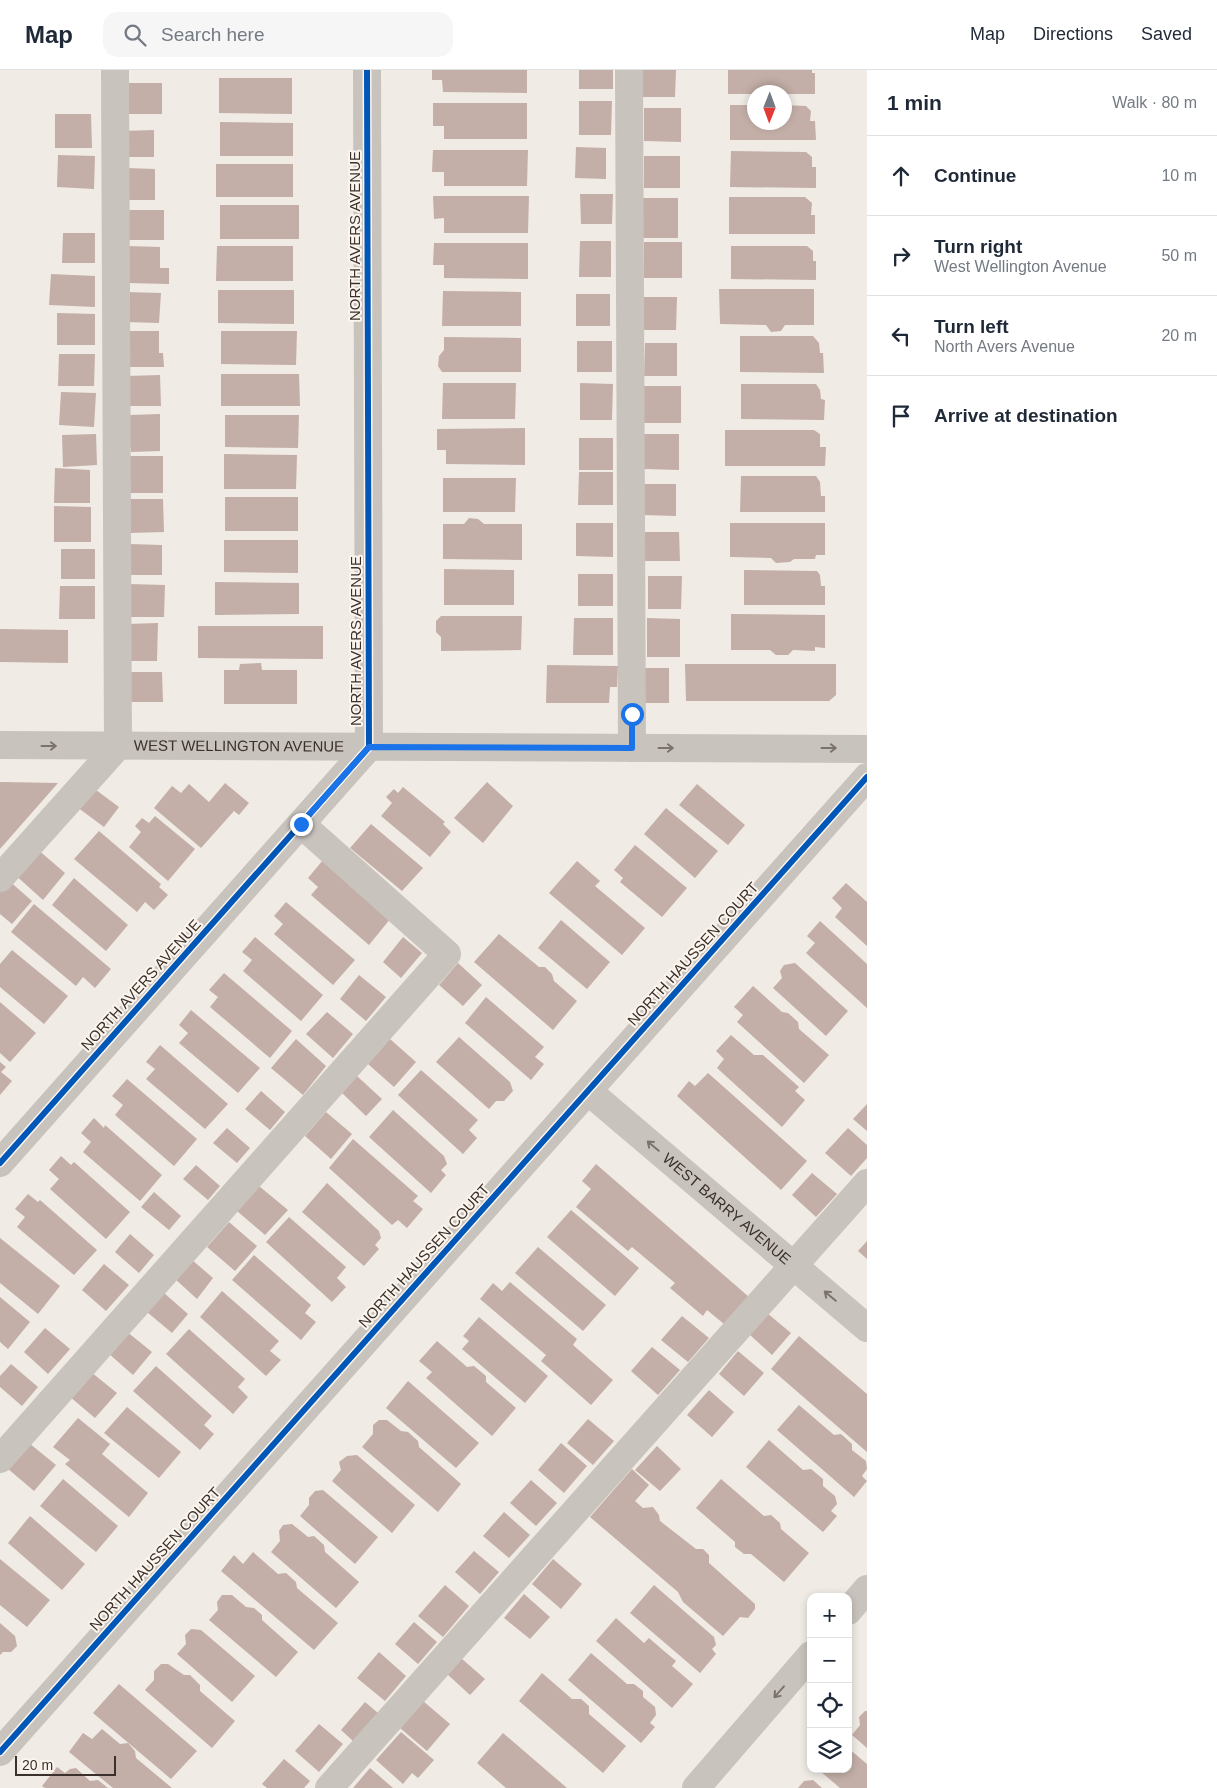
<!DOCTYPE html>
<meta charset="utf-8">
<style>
body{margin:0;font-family:Helvetica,sans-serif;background:#f6f6f7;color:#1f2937}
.controls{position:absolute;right:15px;bottom:15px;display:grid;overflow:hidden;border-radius:10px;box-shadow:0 2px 8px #0003}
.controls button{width:45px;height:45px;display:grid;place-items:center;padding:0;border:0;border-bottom:1px solid #e0e1e3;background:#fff;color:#1f2937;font:25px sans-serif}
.compass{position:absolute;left:747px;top:15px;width:45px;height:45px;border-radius:50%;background:#fff;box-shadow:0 2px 8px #0003;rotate:181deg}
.scale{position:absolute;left:15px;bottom:12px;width:101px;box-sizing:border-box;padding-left:5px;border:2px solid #3b302b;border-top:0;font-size:14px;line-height:18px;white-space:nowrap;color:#3b302b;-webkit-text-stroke:4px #fbf5ee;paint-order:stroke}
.stop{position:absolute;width:15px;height:15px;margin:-11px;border:4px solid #1a73e8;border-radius:50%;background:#fff}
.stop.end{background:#1a73e8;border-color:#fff;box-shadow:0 1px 5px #0008}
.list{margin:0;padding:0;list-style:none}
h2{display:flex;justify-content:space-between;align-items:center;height:65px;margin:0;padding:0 20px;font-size:21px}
h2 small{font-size:16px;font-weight:400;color:#747a83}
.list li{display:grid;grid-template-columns:32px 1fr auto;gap:15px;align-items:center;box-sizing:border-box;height:80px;padding:0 20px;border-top:1px solid #e0e1e3}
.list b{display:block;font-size:19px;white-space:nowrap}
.list p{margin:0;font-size:16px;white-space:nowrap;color:#747a83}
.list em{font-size:16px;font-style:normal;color:#747a83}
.icon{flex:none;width:28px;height:28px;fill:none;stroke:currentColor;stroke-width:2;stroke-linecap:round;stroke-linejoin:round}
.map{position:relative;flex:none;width:867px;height:1718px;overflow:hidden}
header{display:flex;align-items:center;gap:30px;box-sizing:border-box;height:70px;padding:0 25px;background:#fff;border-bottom:1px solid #e0e1e3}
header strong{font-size:24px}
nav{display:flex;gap:28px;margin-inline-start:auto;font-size:18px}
.search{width:350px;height:45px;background:#f6f6f7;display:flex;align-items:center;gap:12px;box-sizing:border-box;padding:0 18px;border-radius:15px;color:#747a83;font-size:19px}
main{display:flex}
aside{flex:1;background:#fff}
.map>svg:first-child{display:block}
</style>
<header>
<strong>Map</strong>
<div class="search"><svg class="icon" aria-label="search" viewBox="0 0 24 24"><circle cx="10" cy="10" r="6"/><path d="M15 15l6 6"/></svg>Search here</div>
<nav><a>Map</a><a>Directions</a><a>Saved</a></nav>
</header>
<main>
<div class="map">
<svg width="867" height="1718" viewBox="0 0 867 1718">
<rect width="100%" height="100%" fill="#f0ebe5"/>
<path fill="#c3afa7" d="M432,0H527V23L443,22L442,10H432Z
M579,0H613V19H579Z
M643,0H676L675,27H642Z
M728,0H812V3H815V24H728Z
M219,8H292V44L219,43Z
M126,13H162V44H126Z
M579,31H612L611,65H579Z
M433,33H527V69H444V56H433Z
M730,35H754V52H784V35L806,36L811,41L810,51H815L816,70H730Z
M644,38H681V72L644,71Z
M55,44H91L92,78H55Z
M220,52L293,53V86H220Z
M154,60V87H123L122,61Z
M576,77L606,78V109L575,108Z
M433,80H528L527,116H444V102H432Z
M731,81L806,82L812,87V97H816V118L730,117Z
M58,85L95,86L94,119L57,117Z
M644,86H680V118H644Z
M216,94H293V127H216Z
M126,98L155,99V130H126Z
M580,124H613L612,154H581Z
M433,126H529L528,163H444V148L434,149Z
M729,127H805L812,133L811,145H815V164H729Z
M640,128H678V168H640Z
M220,135H299V169H220Z
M128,140H164V170H128Z
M63,163H95V193H62Z
M580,171H611V207H579Z
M644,172H682V208H644Z
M434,173H528V209L444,208V195H433Z
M127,176L160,177V198H169V214L127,213Z
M217,176H293V211H216Z
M731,176H807L813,181V191H816V210L731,209Z
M51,204L95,206V237L49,235Z
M719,219H814V255H785L781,261L771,262L766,255L720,254Z
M218,220H294V254L218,253Z
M443,221L521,222V256H442Z
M126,222L161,223L159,253L125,252Z
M576,224H610V256H576Z
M644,227H677L676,260H644Z
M57,243L95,244V275H57Z
M128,261H159V283H163L164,297H129Z
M221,261H297L296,295L221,294Z
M740,266H813L819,273L820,283H823L824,303L740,302Z
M444,267L521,268V302H442L438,296L439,286L444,280Z
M577,271H612V302H577Z
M645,273H677V306H644Z
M59,284H95L94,316H58Z
M221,304H299L300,336H221Z
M160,305L161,336H127V306Z
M443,313H516L515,349H442Z
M580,313L613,314L612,350H580Z
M741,314H816L820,320L821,329L825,330L824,350L741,349Z
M644,316H681V353H644Z
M61,322L96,323L94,357L59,355Z
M160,344V381L131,382V378H126L130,345Z
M225,345H299L298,378L225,377Z
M525,358V395L446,394V380H437V359Z
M725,360H814L820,364V377H826L825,396H725Z
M96,364L97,395L63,397L62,365Z
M644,364H679V400L644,399Z
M579,368H613V400H579Z
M224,384L297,385L296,419H224Z
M128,386H163V423H128Z
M55,398L90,400V433H54Z
M579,402H613V435H578Z
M741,406H816L820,412L821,426H825V442H740Z
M443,408H516L515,442H443Z
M643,414H676V446L643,445Z
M225,427H298V461H225Z
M128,429H163L164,462L129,463Z
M54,436L91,437V472H54Z
M469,448L478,449L484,454H522V490L443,489V454H464Z
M576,453H613V487L576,486Z
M730,453H825V485H816L815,489H794L790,492L776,493L771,488L730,487Z
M645,462H679L680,491H645Z
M224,470H298V503L224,502Z
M129,474L162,475V505H129Z
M61,479H95V509H61Z
M444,499L514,500V535H444Z
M744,500L817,501L820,505L821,516H825V535H744Z
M578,504H613V536H578Z
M648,506H682L681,539H648Z
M215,512L299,513V544L215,545Z
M129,514L165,515L164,547H129Z
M60,516H95V549H59Z
M731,544L825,545V578L815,577V581L793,580L788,585H776L770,580H731Z
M441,546H522L521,580L441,581V567L436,562V551Z
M574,548H613V585H573Z
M647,548L680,549V587H647Z
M158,553L157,591H127V554Z
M198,556H323V589L198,588Z
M0,559L68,560V593L0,592Z
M261,593L262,600H297V634H224V600H239L240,594Z
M685,594H836V625L829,631H686Z
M547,595L618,596L617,617H610L609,633H546Z
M643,598H669V633H642Z
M127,602H162L163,632H128Z
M0,712L58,713L0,779Z
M487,712L513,736L483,773L454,748Z
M225,713L249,733L239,745L234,741L201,778L154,738L172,716L181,723L189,714L209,732Z
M697,714L745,755L728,775L679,735Z
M92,717L119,737L104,757L77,737Z
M403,717L445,752L443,754L451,762L430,787L381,746L392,733L386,727L394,719L398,723Z
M666,738L718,781L695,808L644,764Z
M155,746L195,779L168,811L129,777L141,762L135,756L142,748L149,753Z
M371,754L423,798L402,821L350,778Z
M99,761L161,814L159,817L168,825L154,840L145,832L137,842L74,789Z
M635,775L687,818L662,847L620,812L623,808L614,800Z
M36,778L65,803L43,830L13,803Z
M323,790L391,848L369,875L311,825L318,817L308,808Z
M577,791L600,811L595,816L645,858L622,885L549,823Z
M74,808L128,855L106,881L52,835Z
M7,809L32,831L12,854L0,844V817Z
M846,813L867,832V876L835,847L842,838L832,828Z
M286,832L355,890L333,915L274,864L283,854L274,846Z
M34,834L111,899L95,918L83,907L76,916L11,862Z
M561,850L610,892L587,919L538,878Z
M820,851L867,894V938L806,883L815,873L807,866Z
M499,864L539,897H545L552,904L554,911L577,931L553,960L474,892Z
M255,867L323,925L301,951L243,901L252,890L242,882Z
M403,867L422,883L401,908L383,892Z
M12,880L68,926L44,954L0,917V894Z
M458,893L482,915L463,936L439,915Z
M795,893L848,941L826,966L773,918L782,908L780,901L784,895Z
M224,903L292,961L270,988L210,937L218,927L209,920Z
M359,905L386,927L366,951L340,929Z
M753,916L782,942L788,943L798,952L799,959L829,985L804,1013L737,952L743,945L734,937Z
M486,927L544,977L535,987L544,994L531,1010L465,953Z
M0,932L36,963L10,992L0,983Z
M191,940L260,998L238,1023L179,973L188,963L179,955Z
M327,942L353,964L333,988L306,964Z
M731,965L754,985H763L799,1017L795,1021L805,1030L782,1057L717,998L724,989L716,981Z
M459,967L510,1012L513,1021L504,1031H496L489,1039L436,992Z
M296,969L326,996L303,1025L271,998Z
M390,969L416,992L394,1017L368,994Z
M160,975L228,1034L205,1059L146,1009L155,999L146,992Z
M0,992L6,997L1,1002L12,1011L0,1025Z
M421,1000L478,1050L469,1060L477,1068L463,1084L398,1025Z
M708,1003L807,1091L781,1120L677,1026L689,1011L695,1016Z
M357,1006L382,1029L366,1046L342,1023Z
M127,1009L197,1069L174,1096L115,1045L123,1035L112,1026Z
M261,1021L285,1042L270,1060L245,1039Z
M867,1034V1061L853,1049Z
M393,1040L444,1086L447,1094L441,1100L446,1105L431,1123L369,1067Z
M326,1042L352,1064L331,1089L305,1066Z
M94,1048L104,1058L105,1055L162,1105L140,1131L83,1082L91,1072L81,1063Z
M227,1058L250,1078L237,1093L213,1073Z
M848,1058L867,1075V1088L851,1106L825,1083Z
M353,1069L418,1126L413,1131L423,1139L407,1158L398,1150L392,1155L329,1098Z
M61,1086L71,1095L74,1092L130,1142L106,1169L50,1119L59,1109L49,1100Z
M596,1094L749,1227L724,1254L707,1240L703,1246L670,1218L675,1213L632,1177L628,1181L576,1137L591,1119L582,1111Z
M196,1095L220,1116L208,1130L183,1109Z
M812,1103L837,1124L816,1147L792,1125Z
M327,1113L379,1161L381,1168L375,1175L379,1179L364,1196L302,1142Z
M259,1116L288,1140L265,1165L237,1141Z
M154,1122L181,1146L169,1160L141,1137Z
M28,1124L38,1132L40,1130L97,1180L74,1205L17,1157L25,1147L15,1139Z
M571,1140L639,1198L615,1226L547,1167Z
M289,1147L346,1197L337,1208L346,1217L332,1232L266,1172Z
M229,1152L257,1176L235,1201L207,1177Z
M130,1164L154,1185L139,1203L115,1182Z
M0,1168L60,1216L38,1244L0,1213Z
M867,1171V1189L858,1181Z
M538,1177L606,1235L583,1261L515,1203Z
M254,1185L311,1235L305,1243L316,1252L301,1270L232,1210Z
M191,1189L213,1208L197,1229L174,1208Z
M104,1194L129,1215L106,1241L82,1220Z
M510,1212L577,1269L573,1275L613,1310L591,1335L541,1291L546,1285L480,1229L493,1213L502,1221Z
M222,1221L279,1271L270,1281L281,1290L266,1306L200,1247Z
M164,1223L188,1244L172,1263L147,1242Z
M0,1227L30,1252L8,1279L0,1272Z
M767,1243L791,1263L772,1285L749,1264Z
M682,1246L709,1268L688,1292L661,1270Z
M479,1247L548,1306L525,1333L462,1279L469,1271L463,1266Z
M45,1258L70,1279L48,1304L24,1282Z
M189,1259L245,1309L238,1317L248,1327L233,1344L166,1284Z
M126,1261L152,1282L133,1305L108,1283Z
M799,1266L867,1324V1382L771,1299Z
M437,1271L467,1297L474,1296L486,1306V1312L516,1338L492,1366L426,1308L432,1302L419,1291Z
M652,1277L680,1300L658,1325L631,1301Z
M738,1281L764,1303L744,1326L719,1304Z
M11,1294L38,1317L22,1336L0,1317V1306Z
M156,1296L212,1346L204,1355L214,1364L200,1380L133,1321Z
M91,1302L117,1323L95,1348L69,1326Z
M408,1311L479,1373L456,1398L386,1338Z
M709,1320L734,1342L712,1367L687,1345Z
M799,1335L834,1365L841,1364L852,1374V1380L866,1391L867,1399L862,1406L867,1411L854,1427L777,1360Z
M127,1337L181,1382L159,1408L104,1363Z
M78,1348L110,1374L102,1384L148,1423L129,1447L65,1394L70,1390L53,1377Z
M588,1349L614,1371L593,1395L567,1373Z
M379,1350H387L401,1361L408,1362L418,1371L419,1377L461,1414L438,1442L362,1377L373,1364V1355Z
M769,1370L803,1400L811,1399L823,1409V1416L835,1426L837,1434L831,1441L837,1446L823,1462L746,1397Z
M29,1373L56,1395L34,1421L7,1398Z
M561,1373L587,1396L564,1423L538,1400Z
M657,1376L681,1399L660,1421L635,1400Z
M357,1385L415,1435L392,1463L332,1411L341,1400L339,1392L347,1386Z
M632,1399L649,1415L635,1431L643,1438L653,1437L659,1445L660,1451L696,1479H703L709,1485V1493L755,1534V1539L748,1548L740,1547L723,1566L683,1532L678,1522L590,1447Z
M63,1409L118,1456L96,1482L40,1436Z
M721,1409L764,1446L771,1445L780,1453L781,1459L809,1483L784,1512L751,1484H744L735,1477V1472L696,1438Z
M531,1410L557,1433L536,1456L510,1433Z
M323,1420L378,1467L355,1494L300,1446L309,1435V1428L315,1421Z
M504,1442L530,1465L509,1488L483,1466Z
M30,1446L85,1494L62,1520L8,1473Z
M292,1454L308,1467L314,1466L324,1475L325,1482L359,1512L336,1538L271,1482L280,1471L279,1461L283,1455Z
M474,1481L499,1502L480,1524L455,1502Z
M253,1482L278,1504L286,1503L296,1512L297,1518L338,1553L314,1580L221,1501L234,1485L243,1494Z
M0,1489L50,1530L27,1557L0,1535Z
M553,1489L582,1514L561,1539L532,1514Z
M445,1515L469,1536L443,1567L418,1546Z
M654,1515L714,1567L716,1575L712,1579L716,1584L700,1603L630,1543Z
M524,1524L550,1547L530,1569L504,1548Z
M222,1525H232L246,1537L254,1538L262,1545V1550L298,1582L276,1607L209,1550L218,1540L217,1532Z
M616,1548L644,1573L649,1568L664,1581L676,1591L672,1596L693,1614L672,1638L596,1571Z
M414,1552L437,1572L418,1594L395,1574Z
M0,1553L15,1566L17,1576L11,1582H3L0,1585Z
M191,1559L201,1560L255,1606L232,1632L177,1584L186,1574L185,1565Z
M379,1582L406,1606L385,1631L357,1608Z
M591,1583L627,1614H634L643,1621V1627L655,1637L656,1645L650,1653L655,1657L641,1673L568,1610Z
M461,1588L485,1609L470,1625L447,1604Z
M161,1594H168L184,1605H190L200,1615V1621L235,1651L212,1678L145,1620L154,1610V1601Z
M542,1603L572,1629H581L589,1636V1644L626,1676L603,1703L519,1631Z
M119,1614L197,1681L171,1709L93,1643Z
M423,1631L450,1654L427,1681L400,1658Z
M365,1632L378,1643L353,1671L341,1660Z
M865,1641H867V1678L852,1665L860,1655L859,1647Z
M319,1654L343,1674L319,1702L295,1681Z
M102,1659L120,1674L128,1673L135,1681L136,1688L172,1718H113L69,1682L83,1663L92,1669Z
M401,1662L434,1690L418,1708L412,1703L403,1714L376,1690Z
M503,1663L567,1718H506L477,1693Z
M848,1678L867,1694V1718H840L820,1701L848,1699Z
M284,1689L310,1711L304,1718H267L262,1714Z
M57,1697L65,1703L70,1699L76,1698L90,1711L98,1710L108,1718H45L42,1716Z
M370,1698L393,1718H353Z
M813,1710L822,1718H798L804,1711Z"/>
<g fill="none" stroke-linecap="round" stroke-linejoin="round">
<g stroke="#c9c3be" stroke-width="28">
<path d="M629,0L632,678"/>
<path id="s1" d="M0,675L867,679"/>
<path d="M0,808L118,676L115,0"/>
<path id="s2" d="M588,1021L867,1258"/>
<path d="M0,1093L369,677L367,0"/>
<path d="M0,1389L447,884L301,754"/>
<path d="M848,1541L867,1519"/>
<path d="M0,1682L867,707"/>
<path d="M329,1718L867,1113"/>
<path d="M696,1718L811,1585"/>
</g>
<defs>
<path id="cycleway" d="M0,1093L369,677L367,0
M0,1682L867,707"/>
</defs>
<use href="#cycleway" stroke="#fbf5ee" stroke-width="9"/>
<use href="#cycleway" stroke="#0057b8" stroke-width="6"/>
</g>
<defs><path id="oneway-shaft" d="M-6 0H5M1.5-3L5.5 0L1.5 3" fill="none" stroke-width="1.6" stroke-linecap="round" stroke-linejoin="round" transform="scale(1.25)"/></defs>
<g stroke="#7b726d">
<use href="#oneway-shaft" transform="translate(49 676)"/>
<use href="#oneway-shaft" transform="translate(666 678)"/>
<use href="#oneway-shaft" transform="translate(829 678)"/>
<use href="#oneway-shaft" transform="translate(653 1076) rotate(-140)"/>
<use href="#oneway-shaft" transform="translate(830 1226) rotate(-140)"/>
<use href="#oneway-shaft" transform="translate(779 1622) rotate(131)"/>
</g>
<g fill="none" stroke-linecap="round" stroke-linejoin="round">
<path stroke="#1a73e8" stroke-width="6" d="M301,754L369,677L632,678V644"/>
</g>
<g text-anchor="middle" stroke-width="4" stroke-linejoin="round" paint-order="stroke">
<g font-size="15" fill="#3b302b" stroke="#fbf5ee">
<text transform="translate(355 166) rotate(-90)" y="5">NORTH AVERS AVENUE</text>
<text transform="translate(356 571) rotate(-90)" y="5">NORTH AVERS AVENUE</text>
<text dy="5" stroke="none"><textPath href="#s1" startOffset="239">WEST WELLINGTON AVENUE</textPath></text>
<text transform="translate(693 884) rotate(-48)" y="5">NORTH HAUSSEN COURT</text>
<text transform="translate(141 915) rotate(-48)" y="5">NORTH AVERS AVENUE</text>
<text dy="5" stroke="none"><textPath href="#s2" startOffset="182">WEST BARRY AVENUE</textPath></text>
<text transform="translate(424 1186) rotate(-48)" y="5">NORTH HAUSSEN COURT</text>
<text transform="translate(155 1489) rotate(-48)" y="5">NORTH HAUSSEN COURT</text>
</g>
</g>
</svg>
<div class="controls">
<button>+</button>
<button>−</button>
<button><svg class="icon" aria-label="locate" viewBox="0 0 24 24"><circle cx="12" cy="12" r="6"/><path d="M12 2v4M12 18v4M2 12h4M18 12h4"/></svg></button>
<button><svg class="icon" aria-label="layers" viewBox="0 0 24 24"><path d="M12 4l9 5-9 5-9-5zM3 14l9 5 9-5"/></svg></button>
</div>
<svg class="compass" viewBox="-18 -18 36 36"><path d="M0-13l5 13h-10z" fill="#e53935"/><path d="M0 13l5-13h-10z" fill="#747a83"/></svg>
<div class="scale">20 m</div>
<div class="stop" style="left:632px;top:644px"></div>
<div class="stop end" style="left:301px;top:754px"></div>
</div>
<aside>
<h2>1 min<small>Walk · 80 m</small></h2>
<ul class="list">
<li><svg class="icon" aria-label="ahead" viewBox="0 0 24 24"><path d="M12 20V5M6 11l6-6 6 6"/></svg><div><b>Continue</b></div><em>10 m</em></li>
<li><svg class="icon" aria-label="right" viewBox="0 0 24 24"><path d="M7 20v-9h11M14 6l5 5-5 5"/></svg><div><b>Turn right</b><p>West Wellington Avenue</p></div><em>50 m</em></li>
<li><svg class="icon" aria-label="left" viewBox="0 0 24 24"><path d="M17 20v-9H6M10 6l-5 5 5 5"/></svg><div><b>Turn left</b><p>North Avers Avenue</p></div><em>20 m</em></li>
<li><svg class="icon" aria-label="arrive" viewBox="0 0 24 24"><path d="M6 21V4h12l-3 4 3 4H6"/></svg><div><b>Arrive at destination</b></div></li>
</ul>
</aside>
</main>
